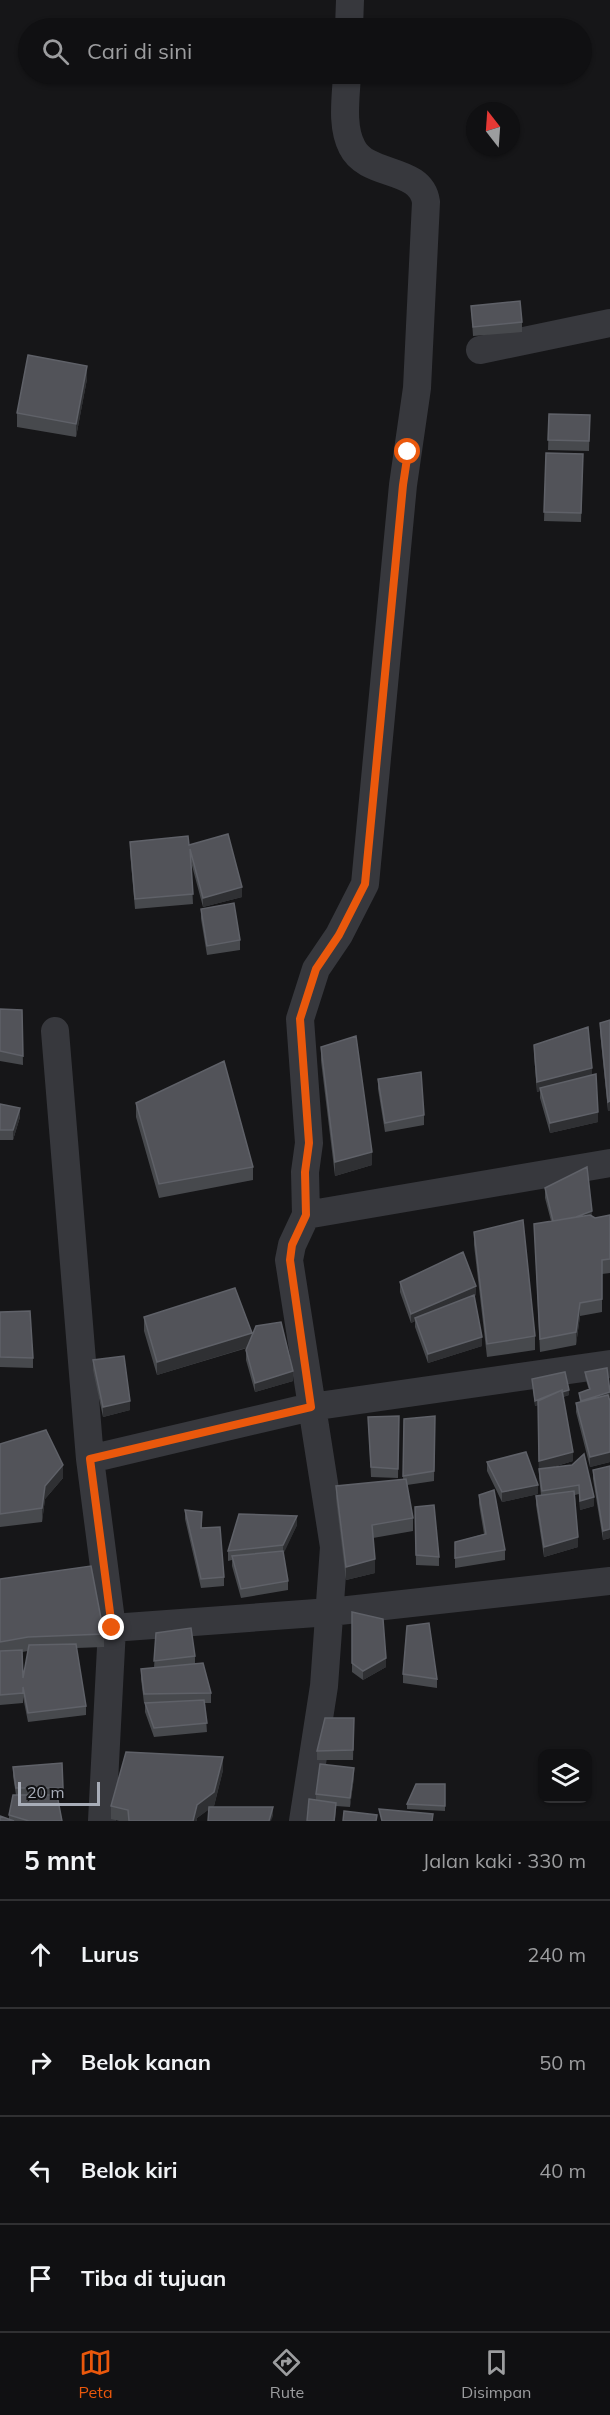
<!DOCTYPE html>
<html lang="id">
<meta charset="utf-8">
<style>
body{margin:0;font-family:Mulish,sans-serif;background:#19191b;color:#f1f3f6}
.controls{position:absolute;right:18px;bottom:18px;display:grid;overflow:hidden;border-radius:12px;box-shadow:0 2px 4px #0004}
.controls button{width:54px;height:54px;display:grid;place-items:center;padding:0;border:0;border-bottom:2px solid #303032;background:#101012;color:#f1f3f6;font:30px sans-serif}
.compass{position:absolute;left:466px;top:102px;width:54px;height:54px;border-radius:50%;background:#101012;box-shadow:0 2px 4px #0004;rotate:343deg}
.scale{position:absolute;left:18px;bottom:15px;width:82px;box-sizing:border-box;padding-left:6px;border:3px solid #a8adb8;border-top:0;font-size:16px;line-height:21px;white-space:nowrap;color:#a8adb8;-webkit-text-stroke:4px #111113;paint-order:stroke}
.stop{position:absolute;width:18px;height:18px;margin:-14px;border:4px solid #ea580c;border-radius:50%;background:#fff}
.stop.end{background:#ea580c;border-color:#fff;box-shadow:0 2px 6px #0008}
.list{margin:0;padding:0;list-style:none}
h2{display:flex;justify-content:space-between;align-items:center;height:78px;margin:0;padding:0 24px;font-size:26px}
h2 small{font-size:20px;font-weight:400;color:#9c9d9f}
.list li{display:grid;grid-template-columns:39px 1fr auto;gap:18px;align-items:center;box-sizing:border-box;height:108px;padding:0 24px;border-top:2px solid #303032}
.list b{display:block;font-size:22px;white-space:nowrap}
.list em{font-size:20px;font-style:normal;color:#9c9d9f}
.icon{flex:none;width:33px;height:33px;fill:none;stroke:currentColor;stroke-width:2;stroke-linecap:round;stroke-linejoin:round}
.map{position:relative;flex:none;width:610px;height:1821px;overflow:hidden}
.search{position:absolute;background:#101012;box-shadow:0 2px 4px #0004;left:18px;right:18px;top:18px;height:66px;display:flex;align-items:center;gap:15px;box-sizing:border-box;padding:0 21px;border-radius:33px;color:#9c9d9f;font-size:22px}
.sheet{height:510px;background:#101012}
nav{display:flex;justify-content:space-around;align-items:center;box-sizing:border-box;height:84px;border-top:2px solid #303032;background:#101012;font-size:16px;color:#9c9d9f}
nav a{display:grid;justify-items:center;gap:3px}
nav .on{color:#ea580c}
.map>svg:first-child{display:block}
</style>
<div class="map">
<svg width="610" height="1821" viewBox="0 0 610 1821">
<rect width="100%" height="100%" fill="#161618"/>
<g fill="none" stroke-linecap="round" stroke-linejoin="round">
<path stroke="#37383d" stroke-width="28" d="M349,28L350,0
M480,350L610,323
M55,1031L90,1459L112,1628L102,1821
M306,1215L610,1163
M90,1459L311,1407L610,1364
M112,1628L330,1612L610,1581
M303,1821L324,1686L334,1547L289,1260L292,1245L306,1215L305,1172L309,1143L300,1019L316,969L339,935L365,884L403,485L417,388L426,202C421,166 367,178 352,147C341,126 346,97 347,74"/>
</g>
<path fill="#47494d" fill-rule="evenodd" d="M471,306L522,322V332L473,336Z
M87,379L76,437L17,427V413Z
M549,414L590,415L589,451L548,450Z
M546,453L583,454L581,522L544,521Z
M130,842L189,845L242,897L203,907L191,862L193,904L135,909L130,852Z
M201,909L240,940V950L207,955L201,919Z
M0,1009L22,1010L23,1065L0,1061Z
M610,1020V1111H608L600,1032V1023Z
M534,1045L592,1075L598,1122L550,1133L540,1098V1091L537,1092L534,1054Z
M321,1047L372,1165L335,1176L321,1061Z
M378,1079L424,1115V1125L385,1132L378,1089Z
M136,1103L253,1167V1180L159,1198L136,1117Z
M0,1104L20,1117L13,1140H0Z
M545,1188L595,1218L610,1215V1273L602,1274V1312L580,1316L576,1345L540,1352L534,1224L551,1221L545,1198Z
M474,1232L535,1336V1350L487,1357L474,1245Z
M400,1282L476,1295L474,1296L482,1346L428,1363L415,1327V1321L411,1323L400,1292Z
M0,1312L33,1358V1368L0,1367Z
M144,1317L252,1337L293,1381L255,1392L246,1360V1350L247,1348L157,1375L144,1331Z
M93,1360L130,1410L103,1417L93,1370Z
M585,1372L610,1397H609L610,1401V1462L590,1467L576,1412V1403L580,1402L579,1393L589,1390L585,1377Z
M532,1379L569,1395L563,1397L573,1461L550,1468L572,1465L594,1506L580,1510L579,1494L575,1495L578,1547L544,1557L536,1505V1496L541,1495L539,1478L538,1405L535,1406Z
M399,1416L398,1478L371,1477L368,1417Z
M435,1416L434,1481L407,1485L413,1518V1531L373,1538L375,1573L346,1580L336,1499V1486L403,1480L404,1419Z
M0,1444L63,1478L45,1499L42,1522L0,1527Z
M487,1462L538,1494L502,1502L487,1471Z
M610,1466V1538L603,1540L593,1479V1470Z
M479,1495L505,1550V1560L455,1568V1542L484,1534L479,1504Z
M415,1507L439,1557V1566L416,1565Z
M185,1510L202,1522V1528L224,1577V1586L201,1588L185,1519Z
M297,1525L283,1553L288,1581V1590L241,1598L232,1566V1560L228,1561V1551Z
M0,1579L104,1634V1647L76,1648L86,1706V1715L28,1722L23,1697V1703L0,1705ZM28,1651L23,1678L22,1652Z
M352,1612L386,1667L363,1680L352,1672Z
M156,1633L195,1656V1664L211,1693V1703H205L207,1732L154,1737L145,1712V1703H144L141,1679V1669L154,1668Z
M403,1674L437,1679V1688L403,1683Z
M354,1718L353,1760H317V1751Z
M62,1763L63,1798H58L62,1821H0L9,1819V1815L16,1795L13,1776V1767Z
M223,1770L214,1806L212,1807L273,1816L209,1809L197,1818V1821H119L111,1819V1806Z
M354,1777L350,1807L336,1806L335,1821H307L316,1800V1794Z
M445,1784V1811L407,1809V1804Z"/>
<path fill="#2f3033" d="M87,366V379L76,437V424Z
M242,887V897L203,907V898Z
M592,1068V1078L540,1088V1091L537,1092V1082Z
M610,1101V1111H608V1102Z
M20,1108V1117L13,1140V1130Z
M598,1112V1122L550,1133V1123Z
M372,1152V1165L335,1176V1162Z
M592,1211V1221L554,1225Z
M476,1286V1295L416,1321L415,1318V1321L411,1323V1314Z
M580,1303V1316L576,1345V1332Z
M252,1333V1346L157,1375V1362Z
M482,1337V1346L428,1363V1354Z
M293,1371V1381L255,1392V1383Z
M569,1390V1395L535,1406V1401Z
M610,1392V1397L581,1406V1401Z
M130,1401V1410L103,1417V1407Z
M573,1452V1461L539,1471V1461Z
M610,1452V1462L590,1467V1457Z
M63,1465V1478L45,1499L42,1522V1508L45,1486Z
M538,1485V1494L502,1502V1492Z
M594,1497V1506L580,1510V1501Z
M297,1516V1525L283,1555V1545Z
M610,1529V1538L603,1540V1531Z
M578,1537V1547L544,1557V1547Z
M375,1559V1573L346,1580V1567Z
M386,1658V1667L363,1680V1671Z
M223,1757V1770L214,1806L197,1818V1821H193L197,1805Z
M354,1768V1777L350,1807V1798Z
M273,1807V1816L271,1821H269Z"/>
<path fill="#525359" stroke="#5f6168" stroke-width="1.5" d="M520,301L522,322L473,327L471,306Z
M28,355L87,366L76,424L17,413Z
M549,414L590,415L589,441L548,440Z
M546,453L583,454L581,513L544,512Z
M228,834L242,887L203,898L190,849L193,894L135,899L130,842L188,836L189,845Z
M234,903L240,940L207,946L201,909Z
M0,1009L22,1010L23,1056L0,1051Z
M610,1020V1101L608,1102L600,1023Z
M588,1027L592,1068L537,1082L534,1045Z
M356,1036L372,1152L335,1162L321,1047Z
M224,1061L253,1167L159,1184L136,1103Z
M421,1072L424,1115L385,1123L378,1079Z
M596,1074L598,1112L550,1123L540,1088Z
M0,1104L20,1108L13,1130H0Z
M587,1167L592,1211L576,1217L553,1221L545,1188Z
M590,1215L595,1218L610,1215V1259L602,1260V1299L580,1303L576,1332L540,1339L534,1224Z
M523,1220L535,1336L487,1344L474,1232Z
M463,1252L476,1286L411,1314L400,1282Z
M235,1288L252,1333L157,1362L144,1317Z
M474,1295L482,1337L428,1354L415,1318Z
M30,1311L33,1358L0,1357V1312Z
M281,1322L293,1371L255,1383L246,1350L256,1326Z
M124,1356L130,1401L103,1407L93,1360Z
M607,1368L610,1392L581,1401L579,1393L590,1389L585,1372Z
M565,1372L569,1390L562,1392V1390L535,1401L532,1379Z
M562,1390L573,1452L539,1461L538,1401Z
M608,1395L610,1401V1452L590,1457L576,1403Z
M399,1416L398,1469L371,1467L368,1417Z
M435,1416L434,1471L403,1476L404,1419Z
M46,1430L63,1465L45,1486L42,1508L0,1514V1444Z
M526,1452L538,1485L502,1492L487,1462Z
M584,1454L594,1497L580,1501L579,1485L542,1491L539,1469L572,1465Z
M610,1466V1529L603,1531L593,1470Z
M406,1479L413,1518L372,1525L375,1559L346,1567L336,1486Z
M494,1490L505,1550L455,1558V1542L486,1534L479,1495Z
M574,1491L578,1537L544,1547L536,1496Z
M434,1505L439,1557L416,1555L415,1507Z
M185,1510L202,1512L201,1528L220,1527L224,1577L201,1579Z
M239,1514L297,1516L283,1545L228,1551Z
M283,1551L288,1581L241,1589L232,1556Z
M91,1566L104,1634L28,1637L0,1642V1579Z
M352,1612L383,1619L386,1658L363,1671L352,1663Z
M429,1623L437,1679L403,1674L407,1626Z
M191,1628L195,1656L154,1661L156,1633Z
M76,1644L86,1706L28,1713L23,1687V1693L0,1695V1651L22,1650L23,1678L29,1645Z
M203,1663L211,1693L144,1694L141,1669Z
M204,1700L207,1723L154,1728L145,1703Z
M325,1718H354L353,1750L317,1751Z
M126,1752L223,1757L214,1792L197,1805L193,1821H129L128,1810L111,1806Z
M62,1763L63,1788H16L13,1767Z
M320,1764L354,1768L350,1798L316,1794Z
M416,1784H445V1806L407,1804Z
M13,1795H57L62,1821H29L9,1815Z
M309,1799L336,1803L334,1821H307Z
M209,1807H273L269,1821H208Z
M379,1809L433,1814L432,1821H382Z
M344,1811L377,1815L376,1821H343Z
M0,1816L14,1821H0Z"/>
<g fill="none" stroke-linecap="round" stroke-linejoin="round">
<path stroke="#ea580c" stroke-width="8" d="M112,1628L90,1459L311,1407L290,1260L292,1245L306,1215L305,1172L309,1143L300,1019L316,969L339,935L365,884L403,485L408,452"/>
</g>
</svg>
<div class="controls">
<button><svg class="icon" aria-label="layers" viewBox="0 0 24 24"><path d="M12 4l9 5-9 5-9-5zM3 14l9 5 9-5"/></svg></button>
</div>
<svg class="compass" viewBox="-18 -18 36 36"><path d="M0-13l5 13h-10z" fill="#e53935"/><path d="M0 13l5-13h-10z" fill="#9c9d9f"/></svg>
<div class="scale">20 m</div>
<div class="stop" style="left:408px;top:452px"></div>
<div class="stop end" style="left:112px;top:1628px"></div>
<div class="search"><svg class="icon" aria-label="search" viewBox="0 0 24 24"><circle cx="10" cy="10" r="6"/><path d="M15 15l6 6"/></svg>Cari di sini</div>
</div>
<section class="sheet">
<h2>5 mnt<small>Jalan kaki · 330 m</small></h2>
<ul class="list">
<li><svg class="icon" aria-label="ahead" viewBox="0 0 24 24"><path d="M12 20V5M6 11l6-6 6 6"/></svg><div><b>Lurus</b></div><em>240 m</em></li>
<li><svg class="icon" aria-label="right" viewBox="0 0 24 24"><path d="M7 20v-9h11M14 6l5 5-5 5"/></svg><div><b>Belok kanan</b></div><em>50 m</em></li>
<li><svg class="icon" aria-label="left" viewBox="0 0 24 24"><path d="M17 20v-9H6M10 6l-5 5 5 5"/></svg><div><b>Belok kiri</b></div><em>40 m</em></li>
<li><svg class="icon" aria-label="arrive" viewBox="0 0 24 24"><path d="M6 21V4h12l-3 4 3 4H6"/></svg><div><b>Tiba di tujuan</b></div></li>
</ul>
</section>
<nav>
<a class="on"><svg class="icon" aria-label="map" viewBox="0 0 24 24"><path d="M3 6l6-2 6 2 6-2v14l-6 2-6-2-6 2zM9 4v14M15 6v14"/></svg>Peta</a>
<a><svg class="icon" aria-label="directions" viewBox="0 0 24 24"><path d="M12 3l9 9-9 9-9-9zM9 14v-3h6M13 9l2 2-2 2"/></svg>Rute</a>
<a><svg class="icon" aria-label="saved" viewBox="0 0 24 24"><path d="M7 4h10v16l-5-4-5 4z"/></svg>Disimpan</a>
</nav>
